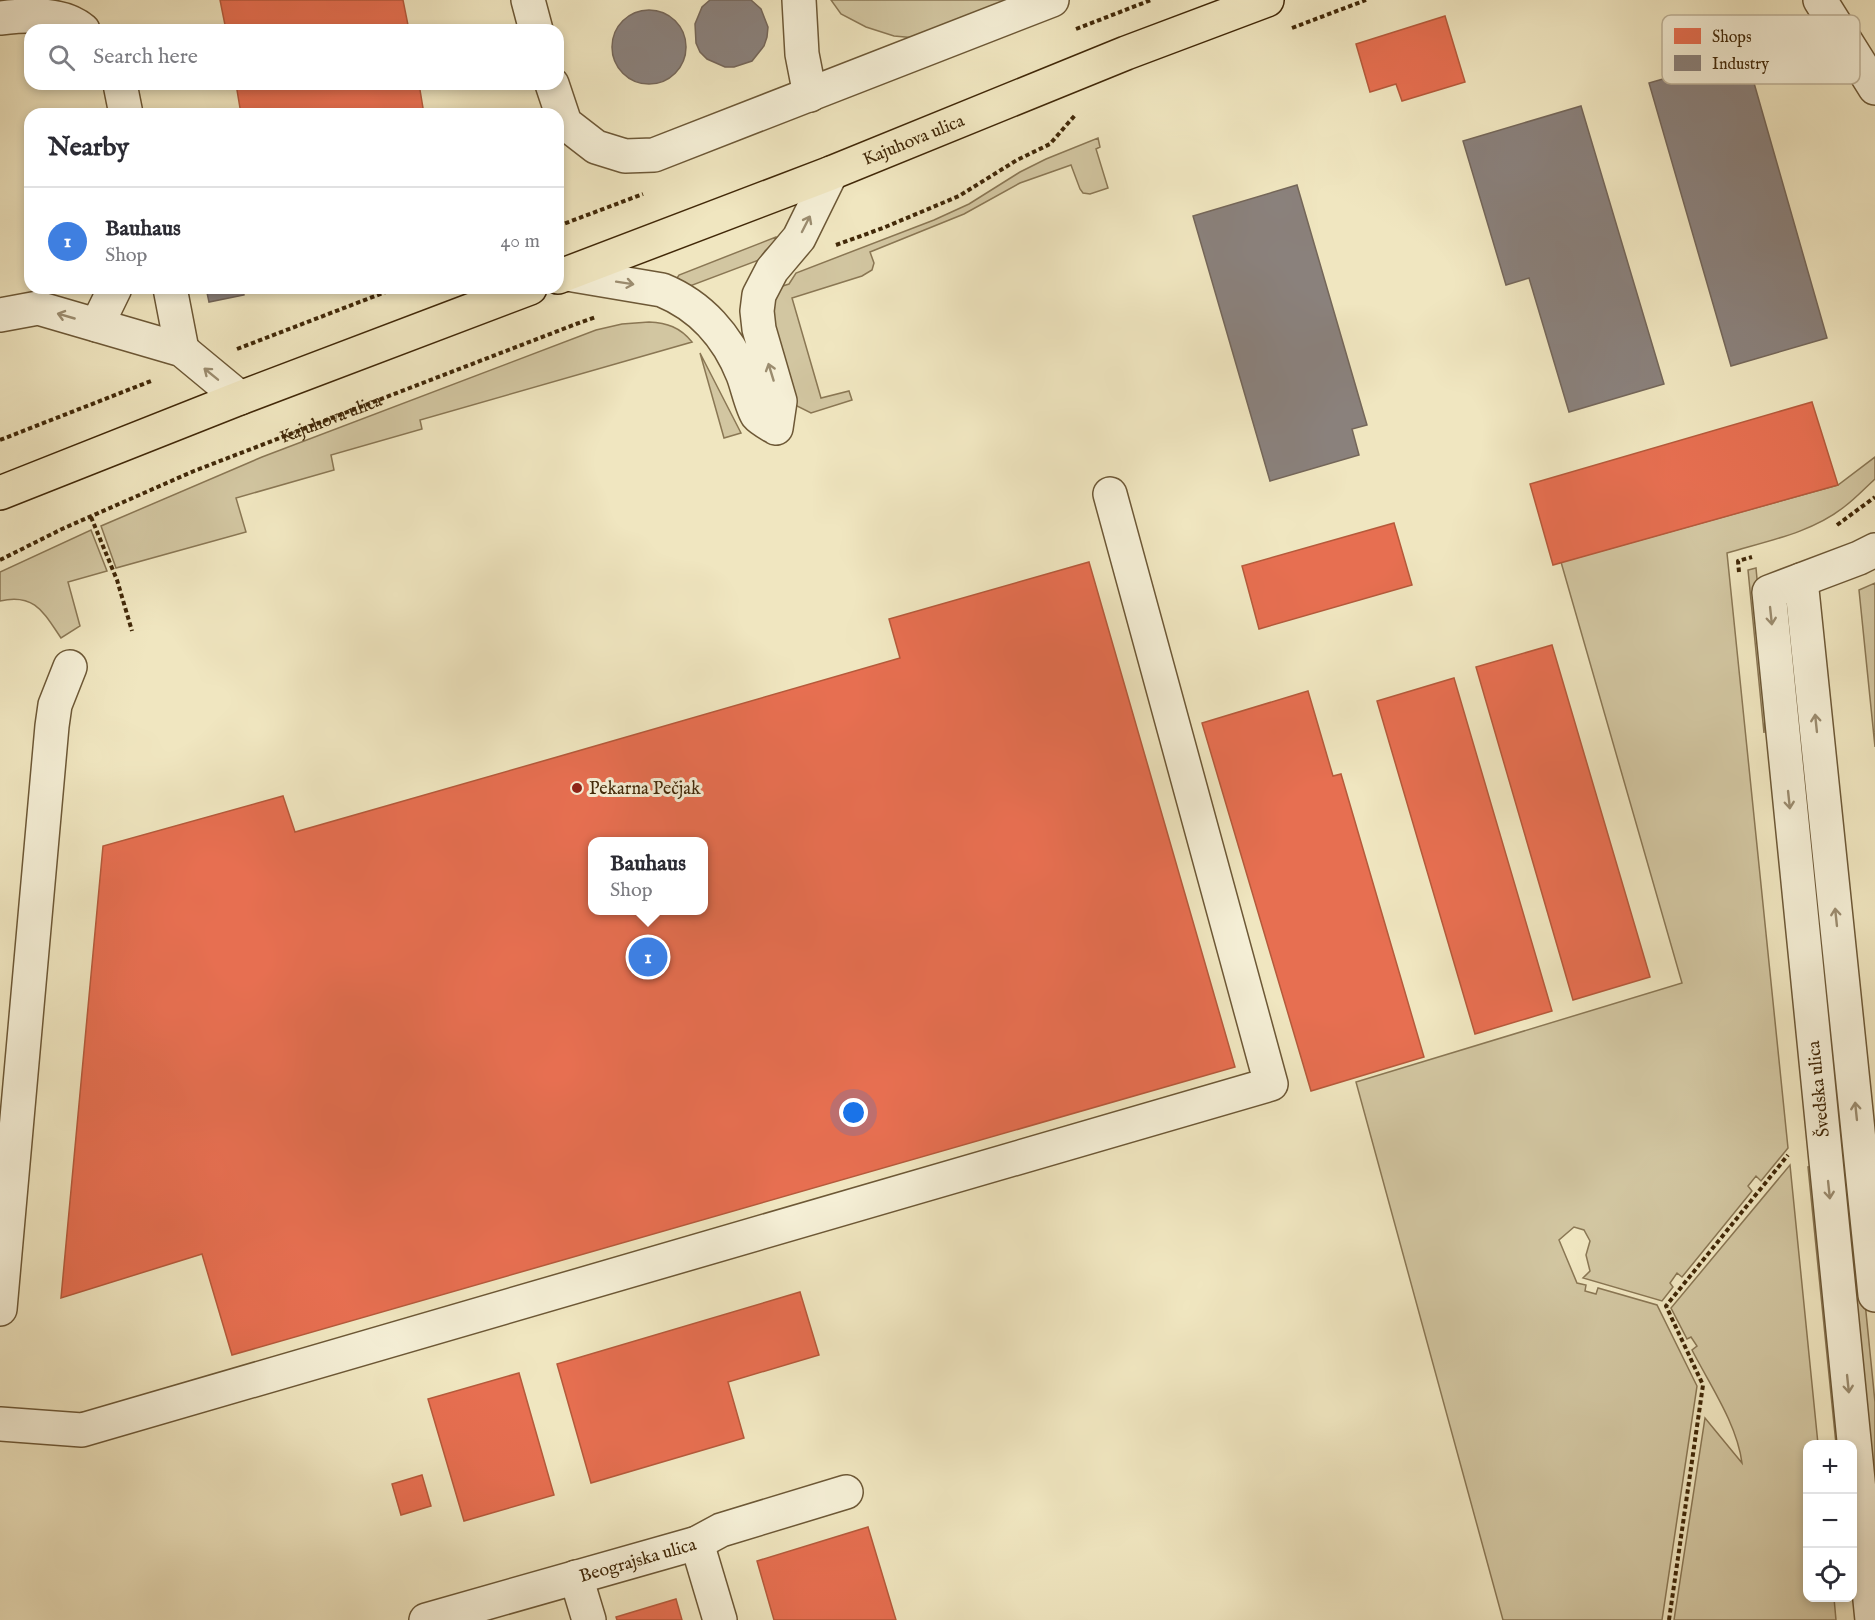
<!DOCTYPE html>
<meta charset="utf-8">
<style>
body{margin:0;font-family:"IM FELL English",serif;background:#f7f7f7;color:#2b2b33}
.controls{position:absolute;right:18px;bottom:18px;display:grid;overflow:hidden;border-radius:12px;box-shadow:0 3px 9px #0003}
.controls button{width:54px;height:54px;display:grid;place-items:center;padding:0;border:0;border-bottom:2px solid #e1e1e2;background:#fff;color:#2b2b33;font:30px sans-serif}
.you{position:absolute;left:854px;top:1113px;width:21px;height:21px;margin:-15px;border:4px solid #fff;border-radius:50%;background:#1a73e8;box-shadow:0 0 0 9px #1a73e833}
.badge{display:grid;place-items:center;width:39px;height:39px;border-radius:50%;background:#8f2418;color:#fff;font-size:20px;font-weight:700}
.pin{position:absolute;translate:-50% -50%;border:3px solid #fff;box-shadow:0 2px 6px #0006}
.popup{position:absolute;left:588px;top:837px;width:120px;height:78px;box-sizing:border-box;display:grid;place-content:center;border-radius:12px;background:#fff;filter:drop-shadow(0 2px 4px #0005);font-size:20px;white-space:nowrap;color:#7c7c81}
.popup b{font-size:22px;color:#2b2b33}
.popup::after{content:'';position:absolute;left:50%;top:100%;margin-left:-12px;border:12px solid transparent;border-top-color:#fff}
.list{margin:0;padding:0;list-style:none}
h2{display:flex;justify-content:space-between;align-items:center;height:78px;margin:0;padding:0 24px;font-size:26px}
h2 small{font-size:20px;font-weight:400;color:#7c7c81}
.list li{display:grid;grid-template-columns:39px 1fr auto;gap:18px;align-items:center;box-sizing:border-box;height:108px;padding:0 24px;border-top:2px solid #e1e1e2}
.list b{display:block;font-size:22px;white-space:nowrap}
.list p{margin:0;font-size:20px;white-space:nowrap;color:#7c7c81}
.list em{font-size:20px;font-style:normal;color:#7c7c81}
.icon{flex:none;width:33px;height:33px;fill:none;stroke:currentColor;stroke-width:2;stroke-linecap:round;stroke-linejoin:round}
.map{position:relative;flex:none;width:1875px;height:1620px;overflow:hidden}
.search{position:absolute;background:#fff;box-shadow:0 3px 9px #0003;left:24px;top:24px;width:540px;height:66px;display:flex;align-items:center;gap:15px;box-sizing:border-box;padding:0 21px;border-radius:18px;color:#7c7c81;font-size:22px}
.panel{position:absolute;background:#fff;box-shadow:0 3px 9px #0003;left:24px;top:108px;width:540px;height:186px;border-radius:18px}
.map>svg:first-child{display:block}
</style>
<div class="map">
<svg width="1875" height="1620" viewBox="0 0 1875 1620">
<rect width="100%" height="100%" fill="#f0e6c0"/>
<filter id="stains"><feTurbulence type="fractalNoise" baseFrequency=".00333" numOctaves="4"/><feColorMatrix values="0 0 0 0 .2 0 0 0 0 .09 0 0 0 0 .02 0 0 0 .5 -.17"/></filter>
<radialGradient id="worn" r=".72"><stop offset=".6" stop-color="#630" stop-opacity="0"/><stop offset="1" stop-color="#630" stop-opacity=".3"/></radialGradient>
<path fill="#d2c6a1" stroke="#8a7754" stroke-width="1.5" d="M831,0H1025L916,38L894,36L866,27L841,14Z
M1098,138L1100,147L1096,149L1108,188L1090,194L1083,193L1080,189L1071,165L1020,183L964,214L870,252L874,263L872,270L862,276L792,298L821,398L849,391L852,400L811,413L795,405L772,328L776,288L789,284L796,273L934,220L969,204L1020,172L1046,159Z
M776,237L777,240L765,251L759,260L690,286L677,278L679,275Z
M649,322C667,323 680,327 692,342L420,420L422,429L331,455L334,470L236,498L246,532L116,568L101,526L262,457L596,330L622,324Z
M700,353L741,433L724,438Z
M1875,457V479C1865,488 1855,499 1844,507C1811,533 1767,541 1727,553L1788,1148L1761,1181L1756,1176L1748,1186L1752,1191L1682,1277L1677,1273L1670,1283L1673,1287L1662,1301L1583,1278L1590,1271L1586,1255L1590,1241L1584,1230L1574,1227L1559,1240L1577,1283L1586,1285L1585,1291L1596,1294L1598,1288L1657,1305L1697,1386L1662,1620H1503L1356,1082L1682,983L1561,562L1838,485Z
M91,530L107,571L68,582L80,626L61,638C44,613 35,593 0,601V572Z
M1756,568L1767,687L1764,733L1748,570Z
M1875,583V747L1859,590Z
M1851,1163L1875,1402V1557L1836,1164Z
M1790,1165L1818,1444H1808V1598H1834L1836,1620H1674L1705,1418L1742,1463C1737,1424 1710,1385 1692,1350L1697,1346L1691,1337L1687,1339L1671,1308Z
M1817,1166L1844,1444H1836L1808,1167Z"/>
<path fill="#e76f51" stroke="#b55a3b" stroke-width="1.5" fill-rule="evenodd" d="M220,0H403L409,30H226Z
M1445,16L1465,82L1402,101L1396,84L1370,92L1356,44Z
M236,84H419L424,114H241Z
M1812,402L1838,485L1553,565L1530,484Z
M1394,523L1412,585L1259,629L1242,566Z
M1089,562L1235,1067L232,1355L202,1254L61,1298L103,846L283,796L295,832L557,757L900,658L889,619ZM592,842H704V910H592Z
M1552,645L1650,977L1573,1000L1476,667Z
M1454,678L1552,1011L1475,1034L1377,701Z
M1308,691L1333,776L1341,774L1424,1057L1311,1091L1202,723Z
M800,1292L819,1355L728,1382L744,1438L591,1483L557,1364Z
M519,1373L554,1495L464,1521L428,1399Z
M422,1475L431,1506L401,1515L392,1484Z
M868,1527L896,1620H774L757,1561Z
M676,1599L682,1620H617L616,1617Z"/>
<path fill="#8a817c" stroke="#746659" stroke-width="1.5" d="M710,0H751L761,9L768,27L767,37L764,46L752,61L734,67H725L707,59L700,52L696,43L695,24L702,7Z
M612 47a37 37 0 1 1 74 0a37 37 0 1 1-74 0Z
M1746,55L1827,338L1731,366L1649,83Z
M1581,106L1664,384L1569,412L1529,278L1506,285L1463,141Z
M1297,185L1367,425L1352,429L1359,455L1270,481L1193,216Z
M206,288H243L244,295L209,302Z"/>
<g fill="none" stroke-linecap="round" stroke-linejoin="round">
<defs>
<g id="minor">
<path d="M528,0L536,30"/>
<path d="M799,0L802,54L810,95"/>
<path d="M1820,0L1875,88"/>
<path d="M0,18C26,15 62,12 83,30"/>
<path d="M120,84L126,114"/>
<path d="M552,84L565,123L596,147L625,156L654,155L1052,0"/>
<path d="M567,274L662,290C701,306 728,337 743,375C747,385 752,408 757,415C761,420 771,425 776,428L780,401L759,329L757,311L759,295L772,270L799,238L831,173"/>
<path d="M170,288L182,350"/>
<path d="M0,315L38,308L182,350L240,398"/>
<path d="M97,325L115,288"/>
<path d="M1801,580L1875,1295"/>
<path d="M0,1309L52,726L55,705L70,667"/>
<path d="M0,1424L82,1430L1271,1084L1110,494"/>
<path d="M697,1543L720,1620"/>
<path d="M576,1577L589,1620"/>
<path id="s2" d="M426,1620L697,1543L721,1530L846,1492"/>
<path d="M1872,1620L1769,592L1859,558L1875,550"/>
</g>
<g id="major">
<path id="s3" d="M558,277L831,173L1126,53L1267,0"/>
<path d="M0,493L240,398L530,288"/>
</g>
</defs>
<use href="#minor" stroke="#6d5836" stroke-width="36"/>
<use href="#major" stroke="#412808" stroke-width="36"/>
<g stroke="#412808" stroke-width="4" stroke-dasharray="4.5 3" stroke-linecap="butt">
<path d="M1292,28L1366,0"/>
<path d="M1076,29L1151,0"/>
<path d="M558,226L643,194"/>
<path d="M836,245L883,228L959,196L1017,160L1050,144L1076,114"/>
<path d="M237,349L396,288"/>
<path d="M0,440L151,381"/>
<path d="M91,517L117,580L132,631"/>
<path d="M1837,525L1875,497"/>
<path id="s1" d="M0,560L62,529L194,471L576,324L596,317"/>
<path d="M1739,572L1738,561L1752,557"/>
<path d="M1669,1620L1703,1385L1666,1306L1788,1155"/>
</g>
<use href="#minor" stroke="#f5efd6" stroke-width="33"/>
<use href="#major" stroke="#f0e6c0" stroke-width="33"/>
</g>
<defs><path id="oneway-shaft" d="M-6 0H5M1.5-3L5.5 0L1.5 3" fill="none" stroke-width="1.6" stroke-linecap="round" stroke-linejoin="round" transform="scale(1.5)"/></defs>
<g stroke="#9b8c6f">
<use href="#oneway-shaft" transform="translate(806 224) rotate(-63)"/>
<use href="#oneway-shaft" transform="translate(625 283) rotate(9)"/>
<use href="#oneway-shaft" transform="translate(66 316) rotate(-164)"/>
<use href="#oneway-shaft" transform="translate(771 372) rotate(-107)"/>
<use href="#oneway-shaft" transform="translate(211 374) rotate(-141)"/>
<use href="#oneway-shaft" transform="translate(1771 616) rotate(84)"/>
<use href="#oneway-shaft" transform="translate(1816 723) rotate(-96)"/>
<use href="#oneway-shaft" transform="translate(1789 800) rotate(84)"/>
<use href="#oneway-shaft" transform="translate(1836 917) rotate(-96)"/>
<use href="#oneway-shaft" transform="translate(1856 1111) rotate(-96)"/>
<use href="#oneway-shaft" transform="translate(1829 1190) rotate(84)"/>
<use href="#oneway-shaft" transform="translate(1848 1384) rotate(84)"/>
</g>
<circle fill="#8f2418" stroke="#f5efd6" stroke-width="2" cx="577" cy="788" r="6"/>
<g text-anchor="middle" stroke-width="6" stroke-linejoin="round" paint-order="stroke">
<g font-size="18" fill="#412808" stroke="#f5efd6">
<text dy="6" stroke="none"><textPath href="#s3" startOffset="381">Kajuhova ulica</textPath></text>
<text dy="6" stroke="none"><textPath href="#s1" startOffset="360">Kajuhova ulica</textPath></text>
<text transform="translate(1818 1089) rotate(-96)" y="6">Švedska ulica</text>
<text dy="6" stroke="none"><textPath href="#s2" startOffset="220">Beograjska ulica</textPath></text>
</g>
<g font-size="18" fill="#412808" stroke="#f5efd6" text-anchor="start">
<text x="589" y="794">Pekarna Pečjak</text>
</g>
</g>
<rect x="1662" y="15" width="198" height="69" rx="9" fill="#f5efd6" stroke="#bfb398" stroke-width="1.5"/>
<rect x="1674" y="28" width="27" height="16" fill="#e76f51"/>
<rect x="1674" y="55" width="27" height="16" fill="#8a817c"/>
<g font-size="16" fill="#412808">
<text x="1712" y="42">Shops</text>
<text x="1712" y="69">Industry</text>
</g>
<rect width="100%" height="100%" filter="url(#stains)"/>
<rect width="100%" height="100%" fill="url(#worn)"/>
</svg>
<div class="controls">
<button>+</button>
<button>−</button>
<button><svg class="icon" aria-label="locate" viewBox="0 0 24 24"><circle cx="12" cy="12" r="6"/><path d="M12 2v4M12 18v4M2 12h4M18 12h4"/></svg></button>
</div>
<div class="you"></div>
<div class="pin badge" style="left:648px;top:957px;background:#3f7fe0">1</div>
<div class="popup"><b>Bauhaus</b>Shop</div>
<div class="search"><svg class="icon" aria-label="search" viewBox="0 0 24 24"><circle cx="10" cy="10" r="6"/><path d="M15 15l6 6"/></svg>Search here</div>
<section class="panel">
<h2>Nearby<small></small></h2>
<ul class="list">
<li><span class="badge" style="background:#3f7fe0">1</span><div><b>Bauhaus</b><p>Shop</p></div><em>40 m</em></li>
</ul>
</section>
</div>
